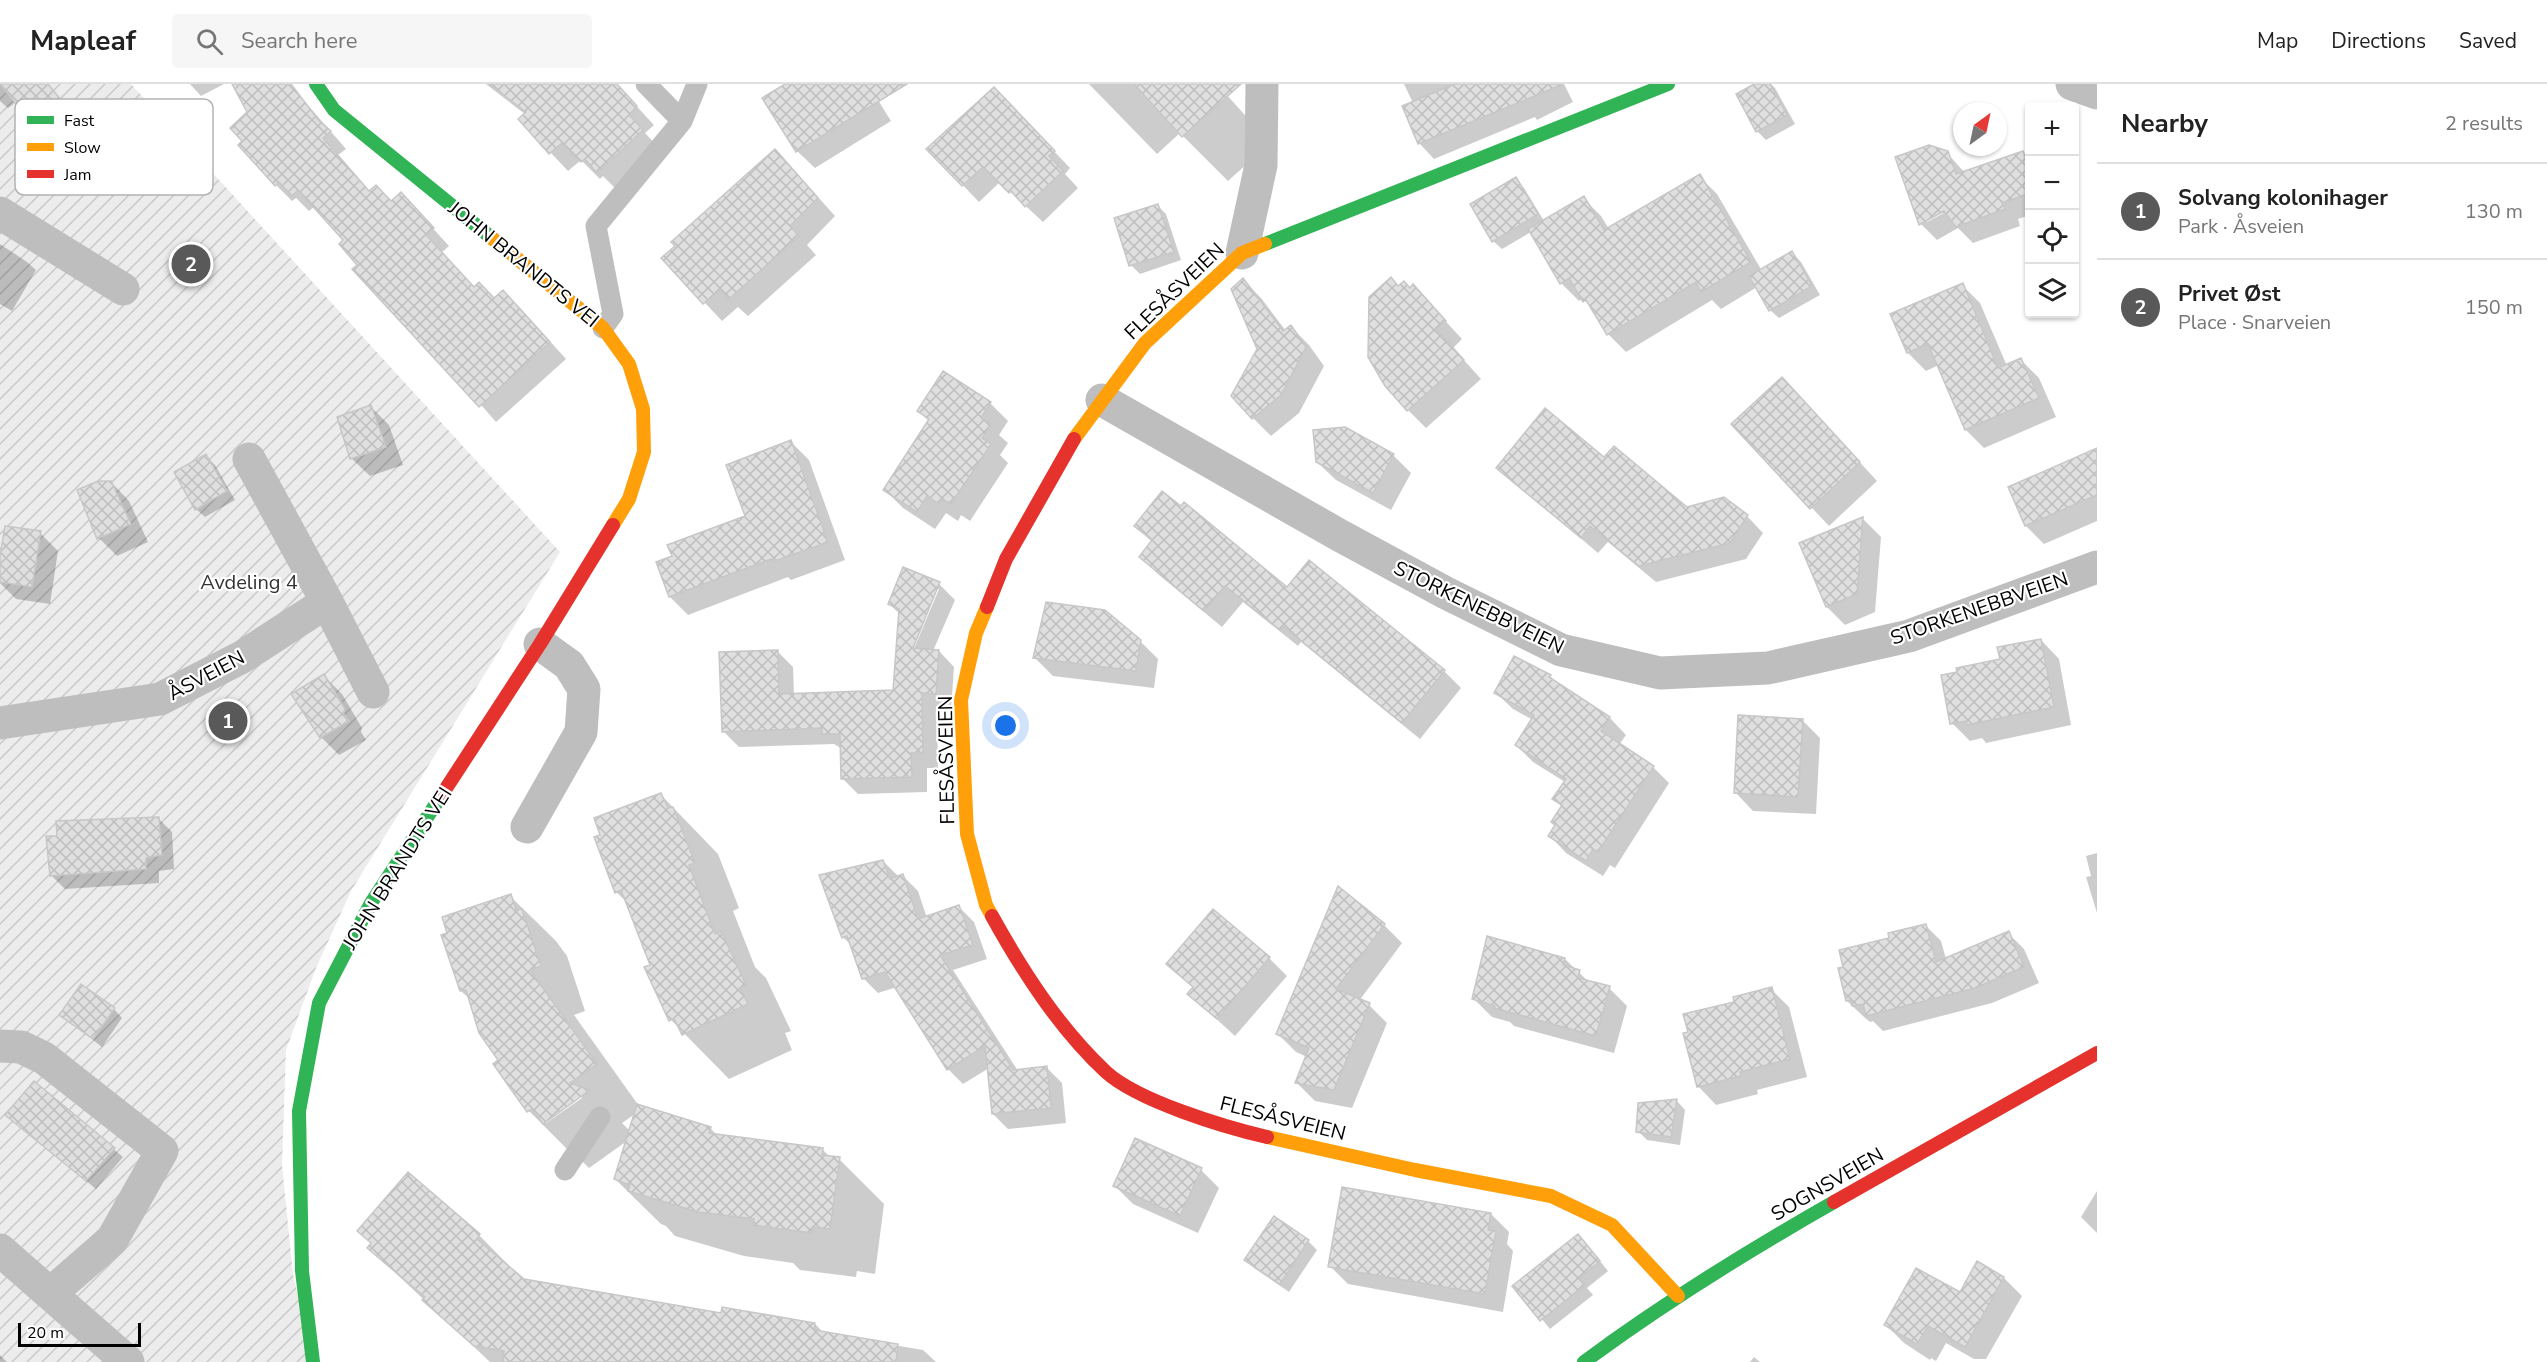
<!DOCTYPE html>
<meta charset="utf-8">
<style>
body{margin:0;font-family:"Nunito Sans",sans-serif;background:#f6f6f6;color:#222}
.controls{position:absolute;right:18px;top:18px;display:grid;overflow:hidden;border-radius:6px;box-shadow:0 2px 4px #0004}
.controls button{width:54px;height:54px;display:grid;place-items:center;padding:0;border:0;border-bottom:2px solid #e0e0e0;background:#fff;color:#222;font:30px sans-serif}
.compass{position:absolute;left:1953px;top:18px;width:54px;height:54px;border-radius:50%;background:#fff;box-shadow:0 2px 4px #0004;rotate:33deg}
.scale{position:absolute;left:18px;bottom:15px;width:123px;box-sizing:border-box;padding-left:6px;border:3px solid #000;border-top:0;font-size:16px;line-height:21px;white-space:nowrap;color:#000;-webkit-text-stroke:4px #fff;paint-order:stroke}
.you{position:absolute;left:1006px;top:642px;width:21px;height:21px;margin:-15px;border:4px solid #fff;border-radius:50%;background:#1a73e8;box-shadow:0 0 0 9px #1a73e833}
.badge{display:grid;place-items:center;width:39px;height:39px;border-radius:50%;background:#595959;color:#fff;font-size:20px;font-weight:700}
.pin{position:absolute;translate:-50% -50%;border:3px solid #fff;box-shadow:0 2px 6px #0006}
.list{margin:0;padding:0;list-style:none}
h2{display:flex;justify-content:space-between;align-items:center;height:78px;margin:0;padding:0 24px;font-size:26px}
h2 small{font-size:20px;font-weight:400;color:#767676}
.list li{display:grid;grid-template-columns:39px 1fr auto;gap:18px;align-items:center;box-sizing:border-box;height:96px;padding:0 24px;border-top:2px solid #e0e0e0}
.list b{display:block;font-size:22px;white-space:nowrap}
.list p{margin:0;font-size:20px;white-space:nowrap;color:#767676}
.list em{font-size:20px;font-style:normal;color:#767676}
.icon{flex:none;width:33px;height:33px;fill:none;stroke:currentColor;stroke-width:2;stroke-linecap:round;stroke-linejoin:round}
.map{position:relative;flex:none;width:2097px;height:1278px;overflow:hidden}
header{display:flex;align-items:center;gap:36px;box-sizing:border-box;height:84px;padding:0 30px;background:#fff;border-bottom:2px solid #e0e0e0}
header strong{font-size:28px}
nav{display:flex;gap:33px;margin-inline-start:auto;font-size:21px}
.search{width:420px;height:54px;background:#f6f6f6;display:flex;align-items:center;gap:15px;box-sizing:border-box;padding:0 21px;border-radius:6px;color:#767676;font-size:22px}
main{display:flex}
aside{flex:1;background:#fff}
.map>svg:first-child{display:block}
</style>
<header>
<strong>Mapleaf</strong>
<div class="search"><svg class="icon" aria-label="search" viewBox="0 0 24 24"><circle cx="10" cy="10" r="6"/><path d="M15 15l6 6"/></svg>Search here</div>
<nav><a>Map</a><a>Directions</a><a>Saved</a></nav>
</header>
<main>
<div class="map">
<svg width="2097" height="1278" viewBox="0 0 2097 1278">
<defs>
<pattern id="garden-furrows" width="10" height="10" patternUnits="userSpaceOnUse" patternTransform="scale(1.5)"><rect width="10" height="10" fill="#ececec"/><path d="M-1 1l2-2M0 10L10 0M9 11l2-2" fill="none" stroke="#c9c9c9"/></pattern>
<pattern id="building-cross-hatch" width="8" height="8" patternUnits="userSpaceOnUse" patternTransform="scale(1.5)"><rect width="8" height="8" fill="#dfdfdf"/><path d="M0 0l8 8M0 8l8-8" fill="none" stroke="#bebebe"/></pattern>
</defs>
<rect width="100%" height="100%" fill="#fff"/>
<path fill="url(#garden-furrows)" d="M0,0H131L560,468L351,807L316,884L286,966L282,1081L293,1190L313,1278H0Z"/>
<path fill="#0003" fill-rule="evenodd" d="M0,0H48L88,47L60,70L16,18L8,24L0,17Z
M190,0H224L201,12Z
M233,0H278L290,21L300,12L346,65L338,71L370,108L417,127L449,162L441,169L474,204L494,216L520,224L566,275L496,338L359,181L345,156L315,122L309,127L296,114L292,117L276,101L244,58L249,28Z
M486,0H616L654,41L645,49L660,65L616,105L603,92L600,95L581,76L568,87L520,36L526,31Z
M787,0H868L891,37L815,84L797,67Z
M1089,0H1217L1270,59L1228,97L1180,49L1157,70Z
M1404,0H1564L1573,18L1537,36L1535,33L1434,75L1419,59L1413,19Z
M1757,0H1771L1775,4L1795,40L1766,56L1757,47Z
M1010,21L1070,84L1065,90L1078,104L1043,138L1000,98L979,118L928,65Z
M2022,68L2030,76V131L2018,135L2020,142L1973,159L1958,144L1937,156L1921,140L1897,74L1947,69L1965,89ZM1950,122L1951,125L1927,138V135Z
M793,85L835,132L807,161L816,171L748,232L738,223L722,237L663,174L677,162Z
M1699,92L1717,110L1762,187L1792,169L1801,178L1820,211L1779,234L1770,226L1757,203L1721,225L1712,216L1626,268L1608,250L1595,228L1583,214L1579,217L1561,199L1531,148L1502,165L1493,157L1516,95L1524,104L1544,137L1583,114L1601,132L1609,145Z
M1158,122L1166,130L1181,176L1140,190L1131,181Z
M0,160L27,178L36,186L12,227L0,220Z
M1243,196L1261,214L1286,247L1291,243L1309,261L1324,282L1299,329L1271,352L1253,334L1258,265Z
M1962,201L1980,219L2007,282L2021,276L2039,294L2056,333L1984,364L1966,346L1939,281L1926,287L1908,269L1892,231Z
M1413,202L1462,255L1453,264L1481,295L1426,344L1408,326L1399,203L1410,206Z
M943,289L990,319L1008,337L999,351L1008,359L1000,371L1008,379L970,437L961,431L958,437L946,429L935,445L903,424L885,406L929,337L918,327Z
M1800,313L1877,397L1829,442L1733,340Z
M371,323L389,341L403,381L370,392L351,374Z
M791,358L809,376L845,476L791,496L788,493L688,531L670,513L658,479L673,473L747,433Z
M2097,368V437L2044,460L2026,442L2010,404Z
M1393,371L1411,389L1391,426L1336,396L1317,378Z
M206,372L215,381L235,416L205,433L196,425Z
M1605,376L1687,424L1747,432L1763,449L1746,475L1656,498L1608,458L1598,469L1498,384Z
M111,398L129,417L148,458L117,472L99,454Z
M1863,435L1881,453L1875,528L1845,541L1827,523L1801,460Z
M1136,442L1287,505L1444,587L1461,604L1420,655L1301,558L1298,562L1243,518L1222,543L1158,490L1141,473L1153,459Z
M40,449L58,467L50,520L16,515L0,499V481Z
M939,500L955,516L933,567H939L954,583L951,625L937,624L938,684H927V708L858,710L842,694V665L834,660L739,663L723,647L777,567L793,583L794,611L895,608L900,530L889,520ZM935,505H939L913,567L910,565Z
M2041,556L2059,575L2071,641L1986,659L1982,654L1970,657L1952,639L2002,577Z
M1140,557L1158,575L1154,604L1053,592L1035,574Z
M1515,574L1550,592L1559,602L1610,634L1626,651L1619,661L1653,683L1669,699L1615,784L1610,781L1603,792L1566,769L1550,752L1557,741L1562,723L1554,715L1565,698L1533,678L1516,661L1533,636L1513,625L1496,609Z
M324,592L342,610L362,644L361,648L366,656L339,671L321,653L293,610Z
M1802,636L1820,654L1816,730L1753,727L1735,708Z
M661,711L718,770L739,824L733,827L755,883L766,894L791,947L785,949L792,966L729,995L671,936L628,819L616,808Z
M158,734L172,748L174,785L159,787V799L65,805L51,791L58,753Z
M2097,769V829L2086,793L2091,792L2086,772Z
M883,777L899,793L903,792L918,807L927,834L959,823L974,838L987,875L953,886L1018,987L1047,984L1062,999L1066,1039L1008,1045L993,1030L989,984L963,1000L948,985L897,903L878,909L863,894L851,861L843,853Z
M510,812L556,857L567,872L585,927L574,931L639,1022L710,1044L718,1052L823,1066L831,1074L839,1075L884,1120L875,1190L857,1187L856,1193L800,1186L793,1179L744,1172L675,1152L666,1142L661,1140L615,1095L627,1057L589,1084L576,1071L574,1072L529,1027L471,916L461,907ZM580,1011L582,1014L546,1039V1036ZM635,1030L630,1047L622,1039Z
M1384,841L1402,859L1359,917L1369,921L1387,939L1352,1024L1315,1017L1297,999L1307,973L1296,968L1278,950Z
M1925,841L1941,857L1946,875L2008,849L2024,865L2039,899L1992,919L1883,947L1873,937L1870,938L1864,933L1847,917L1891,855Z
M1269,874L1287,892L1235,952L1189,910L1194,904L1168,879Z
M1565,875L1590,899L1609,904L1627,922L1614,969L1514,942L1510,938L1492,933L1474,915Z
M1771,905L1789,923L1807,993L1757,1006L1758,1010L1716,1021L1698,1002L1690,949L1736,919Z
M114,925L122,934L102,963L61,931Z
M34,999L123,1073L96,1105L16,1039Z
M1677,1017L1685,1026L1680,1061L1647,1056L1638,1047Z
M1201,1086L1219,1104L1198,1149L1133,1120L1115,1102Z
M408,1090L479,1151L523,1196L723,1231L815,1240L824,1249L923,1266L936,1278H490L369,1164L372,1160L359,1147Z
M2097,1107V1149L2081,1133Z
M1491,1130L1509,1148L1507,1160L1513,1167L1503,1228L1348,1200L1330,1182Z
M1274,1134L1308,1157L1317,1166L1289,1208L1254,1184L1246,1176Z
M1587,1161L1608,1187L1587,1204L1593,1211L1550,1245L1515,1202Z
M1978,1179L2004,1194L2022,1212L1986,1275H1974L1946,1259L1936,1277L1931,1274L1930,1276L1904,1259L1886,1241L1960,1210Z
M0,1271L7,1278H0Z
M1754,1273L1760,1278H1750Z"/>
<path fill="url(#building-cross-hatch)" stroke="#c7c7c7" stroke-width="1.5" d="M0,0H48L74,32L45,56Z
M232,0H291L319,37L331,47L323,54L369,107L376,101L391,117L401,108L434,144L426,151L474,203L479,198L494,214L503,206L550,258L479,323L352,185L357,181L339,160L343,156L298,106L292,112L279,98L275,102L238,61L242,57L230,44L247,28Z
M489,0H617L637,22L629,31L643,46L597,89L585,75L581,78L562,59L549,70L518,35L526,28Z
M785,0H907L796,68L762,14Z
M1134,0H1241L1182,53Z
M1455,0H1561V1L1418,60L1402,22Z
M1754,0H1770L1787,31L1756,48L1736,10Z
M994,3L1055,67L1049,72L1063,87L1025,123L1011,107L1009,109L983,83L962,102L926,65Z
M1929,61L1948,67L1956,90L2023,67L2030,86V109L2002,119L2005,125L1956,143L1944,127L1919,141L1895,73Z
M775,65L818,114L790,142L799,152L729,215L720,206L703,220L661,174L675,162L671,158Z
M1700,90L1751,178L1701,208L1696,198L1607,251L1586,216L1583,218L1569,194L1560,200L1528,145L1584,112L1604,146Z
M1516,93L1538,130L1492,158L1470,120Z
M1158,120L1174,168L1129,182L1114,134Z
M1792,167L1812,202L1769,227L1749,192Z
M1391,193L1398,202L1404,197L1410,204L1413,200L1446,237L1436,245L1464,276L1407,327L1385,302L1368,273L1369,213Z
M1243,194L1283,247L1291,241L1306,263L1281,311L1252,335L1231,312L1257,265L1231,205Z
M1963,199L1998,284L2021,274L2039,314L1965,346L1928,260L1907,269L1890,230Z
M943,287L991,318L981,334L991,340L982,354L991,360L951,420L942,415L939,420L927,412L917,428L883,406L929,335L917,327Z
M1782,293L1860,378L1810,425L1731,340Z
M371,321L386,363L350,375L337,333Z
M1545,324L1604,373L1614,362L1687,423L1724,413L1748,431L1730,459L1639,482L1590,442L1581,454L1496,384Z
M1345,343L1394,370L1373,409L1316,378L1313,346Z
M791,356L828,458L772,478L771,475L669,513L656,478L672,472L667,461L745,432L726,381Z
M2097,364V411L2025,442L2008,403Z
M206,370L227,407L195,426L174,388Z
M98,397H111L131,440L97,455L77,406Z
M1162,407L1181,422L1184,418L1287,503L1309,476L1445,586L1402,639L1283,542L1280,546L1225,502L1204,527L1139,473L1152,456L1134,442Z
M1863,433L1857,510L1826,523L1799,459Z
M5,442L41,447L32,503L0,498V472Z
M903,483L940,498L913,564L939,566L936,610L922,609L923,669H911L912,693L841,695L840,650H822V644L722,648L719,568L778,566L779,610L893,606L899,525L888,520Z
M1046,518L1105,526L1141,556L1136,587L1033,574Z
M2041,555L2054,623L1967,641L1966,637L1950,640L1941,591L1957,588L1956,584L2000,575L1997,563Z
M1514,572L1551,591L1549,593L1610,633L1601,647L1654,682L1598,768L1593,765L1586,777L1548,752L1555,741L1551,738L1562,721L1552,715L1566,695L1515,661L1534,631L1494,609Z
M324,590L345,625L343,629L349,637L320,654L291,610Z
M1738,631L1803,635L1798,713L1734,709Z
M661,709L668,724L673,723L695,779L689,781L715,850L721,847L746,901L740,904L748,920L682,951L674,934L669,937L644,883L650,881L621,806L615,809L594,753L600,751L594,734Z
M159,733L162,771L146,774V785L50,792L46,752H57L56,737Z
M883,776L890,795L903,790L918,835L959,821L973,861L940,871L1013,986L1047,982L1051,1024L992,1030L985,962L947,986L885,888L862,895L847,852L842,854L819,791Z
M1338,802L1385,840L1336,905L1370,919L1334,1006L1295,999L1309,964L1276,950Z
M511,810L516,826L522,825L541,882L530,886L597,980L570,999L590,1006L543,1040L532,1025L527,1028L493,980L498,976L479,949L466,906L460,907L441,851L447,849L442,833Z
M1213,825L1270,873L1217,935L1187,910L1193,903L1166,880Z
M1926,840L1936,878L2009,847L2024,883L1975,904L1866,932L1863,920L1852,922L1851,916L1846,917L1838,884L1843,883L1839,866L1889,854L1888,849Z
M1487,852L1565,874L1563,881L1580,886L1578,894L1610,902L1596,952L1494,924L1495,922L1472,915Z
M81,900L115,924L93,955L59,931Z
M1772,903L1790,975L1740,988L1741,992L1697,1003L1683,949L1688,948L1683,930L1734,918L1733,913Z
M34,997L115,1064L86,1097L5,1031Z
M1677,1015L1671,1053L1636,1048L1638,1019Z
M637,1020L711,1043L709,1049L823,1064L822,1071L840,1073L830,1145L812,1143V1149L753,1141L754,1135L698,1128L628,1107L630,1101L614,1095Z
M1135,1054L1202,1084L1180,1132L1113,1102Z
M408,1088L480,1150L477,1155L524,1195L721,1229L722,1223L815,1239L814,1246L898,1260L896,1278H503L504,1267L474,1262L422,1216L425,1213L367,1164L371,1159L357,1147Z
M1342,1103L1491,1129L1488,1146L1496,1147L1485,1210L1328,1183Z
M1274,1132L1309,1156L1280,1200L1244,1176Z
M1578,1150L1600,1177L1579,1194L1585,1201L1540,1237L1512,1202Z
M1977,1177L2004,1193L1965,1263L1928,1242L1917,1260L1884,1241L1916,1184L1960,1208Z"/>
<g fill="none" stroke-linecap="round" stroke-linejoin="round">
<path stroke="#bebebe" stroke-width="21" d="M646,0L682,37
M603,244L613,230L596,142L682,37L697,0
M565,1086L600,1033"/>
<path stroke="#bebebe" stroke-width="33" d="M2072,0L2097,9
M0,129L123,205
M1242,169L1261,81L1262,0
M1102,316L1339,451L1446,509L1561,566L1660,589L1768,584L1909,552L2097,483
M249,375L327,518L373,608
M0,639L160,615L242,573L327,518
M527,743L581,648L584,605L569,581L540,560
M0,962L21,963L44,974L162,1067L112,1156L51,1209
M0,1166L128,1278"/>
<path stroke="#30b455" stroke-width="14" d="M316,0L334,26L493,155
M1265,160L1668,0
M313,1278L302,1187L299,1027L319,919L371,819L443,709
M1584,1278C1665,1218 1746,1168 1834,1118"/>
<path stroke="#ff9f0a" stroke-width="14" d="M493,155L603,244L629,280L643,325L644,368L629,415L613,441
M1074,355L1145,259L1242,169L1265,160
M987,523L976,549L961,616L967,750L986,821L992,832
M1267,1053L1415,1086L1551,1112L1612,1141L1678,1212"/>
<path stroke="#e5322d" stroke-width="14" d="M987,523L1006,475L1074,355
M443,709L540,560L613,441
M992,832C1023,888 1059,944 1106,988C1138,1017 1224,1043 1267,1053
M1834,1118L2097,969"/>
</g>
<g text-anchor="middle" stroke-width="4.5" stroke-linejoin="round" paint-order="stroke">
<g font-size="20" fill="#000" stroke="#fff">
<text transform="translate(524 180) rotate(39)" y="7">JOHN BRANDTS VEI</text>
<text transform="translate(1174 207) rotate(-44)" y="7">FLESÅSVEIEN</text>
<text transform="translate(1479 523) rotate(26)" y="7">STORKENEBBVEIEN</text>
<text transform="translate(1979 524) rotate(-19)" y="7">STORKENEBBVEIEN</text>
<text transform="translate(206 591) rotate(-28)" y="7">ÅSVEIEN</text>
<text transform="translate(946 676) rotate(-91)" y="7">FLESÅSVEIEN</text>
<text transform="translate(397 784) rotate(-58)" y="7">JOHN BRANDTS VEI</text>
<text transform="translate(1283 1034) rotate(14)" y="7">FLESÅSVEIEN</text>
<text transform="translate(1827 1100) rotate(-30)" y="7">SOGNSVEIEN</text>
</g>
<g font-size="20" fill="#333" stroke="#fff">
<text x="249" y="505">Avdeling 4</text>
</g>
</g>
<rect x="15" y="15" width="198" height="96" rx="9" fill="#fff" stroke="#b2b2b2" stroke-width="1.5"/>
<rect x="27" y="32" width="27" height="8" fill="#30b455"/>
<rect x="27" y="59" width="27" height="8" fill="#ff9f0a"/>
<rect x="27" y="86" width="27" height="8" fill="#e5322d"/>
<g font-size="16" fill="#000">
<text x="64" y="42">Fast</text>
<text x="64" y="69">Slow</text>
<text x="64" y="96">Jam</text>
</g>
</svg>
<div class="controls">
<button>+</button>
<button>−</button>
<button><svg class="icon" aria-label="locate" viewBox="0 0 24 24"><circle cx="12" cy="12" r="6"/><path d="M12 2v4M12 18v4M2 12h4M18 12h4"/></svg></button>
<button><svg class="icon" aria-label="layers" viewBox="0 0 24 24"><path d="M12 4l9 5-9 5-9-5zM3 14l9 5 9-5"/></svg></button>
</div>
<svg class="compass" viewBox="-18 -18 36 36"><path d="M0-13l5 13h-10z" fill="#e53935"/><path d="M0 13l5-13h-10z" fill="#767676"/></svg>
<div class="scale">20 m</div>
<div class="you"></div>
<div class="pin badge" style="left:228px;top:637px">1</div>
<div class="pin badge" style="left:191px;top:180px">2</div>
</div>
<aside>
<h2>Nearby<small>2 results</small></h2>
<ul class="list">
<li><span class="badge">1</span><div><b>Solvang kolonihager</b><p>Park · Åsveien</p></div><em>130 m</em></li>
<li><span class="badge">2</span><div><b>Privet Øst</b><p>Place · Snarveien</p></div><em>150 m</em></li>
</ul>
</aside>
</main>
